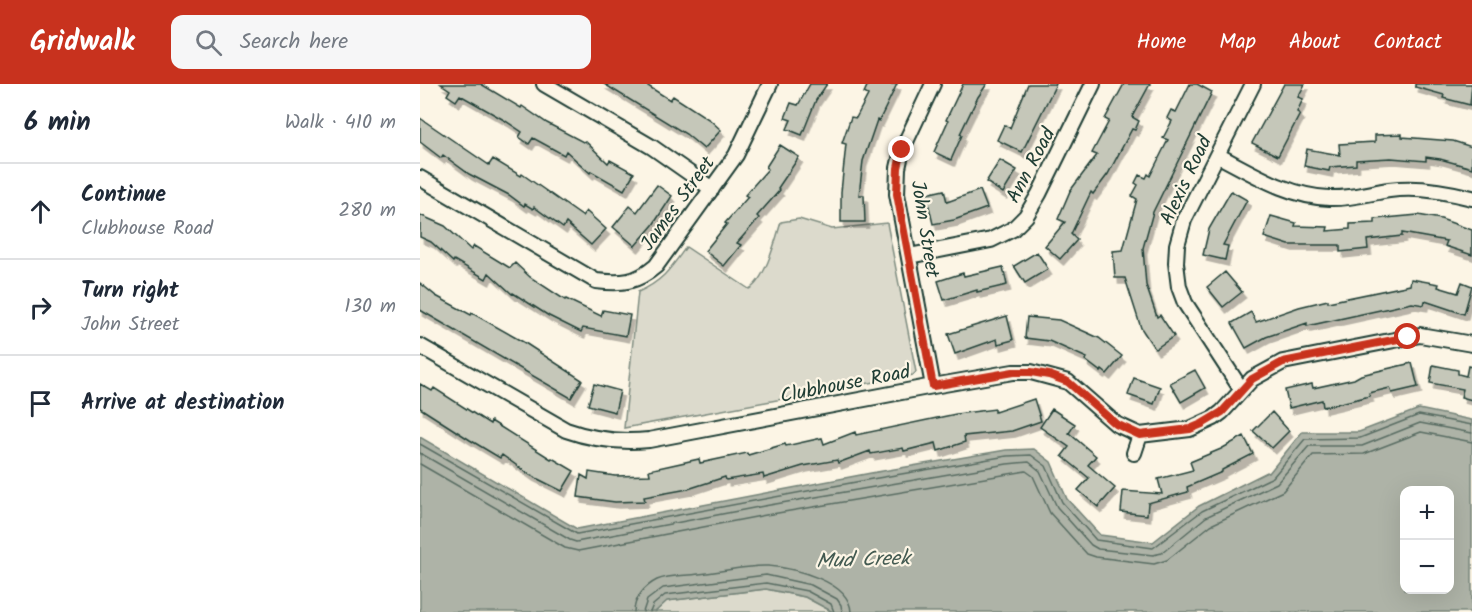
<!DOCTYPE html>
<meta charset="utf-8">
<style>
body{margin:0;font-family:Kalam,sans-serif;background:#f6f6f7;color:#1f2937}
.controls{position:absolute;right:18px;bottom:18px;display:grid;overflow:hidden;border-radius:12px;box-shadow:0 6px 24px #0002}
.controls button{width:54px;height:54px;display:grid;place-items:center;padding:0;border:0;border-bottom:2px solid #e0e1e3;background:#fff;color:#1f2937;font:30px sans-serif}
.stop{position:absolute;width:18px;height:18px;margin:-14px;border:4px solid #c8321e;border-radius:50%;background:#fff}
.stop.end{background:#c8321e;border-color:#fff;box-shadow:0 2px 6px #0008}
.list{margin:0;padding:0;list-style:none}
h2{display:flex;justify-content:space-between;align-items:center;height:78px;margin:0;padding:0 24px;font-size:26px}
h2 small{font-size:20px;font-weight:400;color:#747a83}
.list li{display:grid;grid-template-columns:39px 1fr auto;gap:18px;align-items:center;box-sizing:border-box;height:96px;padding:0 24px;border-top:2px solid #e0e1e3}
.list b{display:block;font-size:22px;white-space:nowrap}
.list p{margin:0;font-size:20px;white-space:nowrap;color:#747a83}
.list em{font-size:20px;font-style:normal;color:#747a83}
.icon{flex:none;width:33px;height:33px;fill:none;stroke:currentColor;stroke-width:2;stroke-linecap:round;stroke-linejoin:round}
.map{position:relative;flex:none;width:1052px;height:528px;overflow:hidden}
header{display:flex;align-items:center;gap:36px;box-sizing:border-box;height:84px;padding:0 30px;background:#c8321e;color:#fff}
header strong{font-size:28px}
nav{display:flex;gap:33px;margin-inline-start:auto;font-size:21px}
.search{width:420px;height:54px;background:#f6f6f7;display:flex;align-items:center;gap:15px;box-sizing:border-box;padding:0 21px;border-radius:12px;color:#747a83;font-size:22px}
main{display:flex}
aside{flex:1;background:#fff}
.map>svg:first-child{display:block}
</style>
<header>
<strong>Gridwalk</strong>
<div class="search"><svg class="icon" aria-label="search" viewBox="0 0 24 24"><circle cx="10" cy="10" r="6"/><path d="M15 15l6 6"/></svg>Search here</div>
<nav><a>Home</a><a>Map</a><a>About</a><a>Contact</a></nav>
</header>
<main>
<aside>
<h2>6 min<small>Walk · 410 m</small></h2>
<ul class="list">
<li><svg class="icon" aria-label="ahead" viewBox="0 0 24 24"><path d="M12 20V5M6 11l6-6 6 6"/></svg><div><b>Continue</b><p>Clubhouse Road</p></div><em>280 m</em></li>
<li><svg class="icon" aria-label="right" viewBox="0 0 24 24"><path d="M7 20v-9h11M14 6l5 5-5 5"/></svg><div><b>Turn right</b><p>John Street</p></div><em>130 m</em></li>
<li><svg class="icon" aria-label="arrive" viewBox="0 0 24 24"><path d="M6 21V4h12l-3 4 3 4H6"/></svg><div><b>Arrive at destination</b></div></li>
</ul>
</aside>
<div class="map">
<svg width="1052" height="528" viewBox="0 0 1052 528">
<defs>
<filter id="shadow"><feDropShadow dx="3.5" dy="6" stdDeviation="0" flood-color="#0004"/></filter>
</defs>
<rect width="100%" height="100%" fill="#fcf5e5"/>
<filter id="ink" filterUnits="userSpaceOnUse"><feTurbulence type="fractalNoise" baseFrequency=".0167" numOctaves="2"/><feDisplacementMap in="SourceGraphic" scale="12" xChannelSelector="R" yChannelSelector="G"/><feConvolveMatrix kernelMatrix="1 2 1 2 8 2 1 2 1" color-interpolation-filters="sRGB"/></filter>
<g filter="url(#ink)">
<path fill="#dcdacc" stroke="#7e8c80" stroke-width="1.5" d="M379,135L412,145L467,139L496,288L493,291L204,344L218,208C243,197 251,184 266,163L329,205C345,197 356,155 361,138Z
M346,505L385,513L413,528H235L246,517Z"/>
<path fill="#aeb3a7" stroke="#758479" stroke-width="1.5" fill-rule="evenodd" d="M999,325L1052,336V528H413L385,513L346,505L247,517L235,528H0V353L157,445L451,389L586,366L614,365L631,378L647,415L680,451L733,458L779,422L847,388L849,389L882,348H939ZM984,406H1030V506H984Z"/>
<g fill="none" stroke-linecap="round" stroke-linejoin="round">
<path stroke="#586c62" stroke-width="1.5" d="M0,360L157,450L452,395L587,372L611,371L626,382L642,418L676,456L733,464L782,427L853,393L885,355L940,354L999,331L1052,341
M0,369L150,456L156,458L344,422L587,380L609,378L620,387L637,423L671,461L678,465L733,471L742,469L786,433L857,399L889,362H942L1000,339L1052,349
M0,380L145,464L158,467L346,431L606,387L613,392L630,429L667,470L676,473L734,480L747,476L791,441L863,407L893,371L944,370L1001,348L1052,358
M214,528C214,514 225,502 237,496C249,491 266,492 279,490C300,488 327,481 348,482C373,484 430,497 431,528
M223,528L227,516L243,504L346,491L391,501L417,515L421,521L422,528
M230,528L233,521L245,511L346,499L387,507L411,520L414,528"/>
</g>
<path fill="#c5c7b9" stroke="#1f3d34" stroke-width="1.5" filter="url(#shadow)" d="M21,0H61L101,24L102,22L127,39L163,58L165,57L188,79L190,76L214,89L204,106L171,87L170,89L146,67L144,71L113,54L109,60L99,53L102,48L84,36L40,11L36,17L27,11L30,6Z
M184,0H225L250,16L253,12L290,36L301,46L284,65L266,50Z
M390,0H407L396,16L382,51L367,45L371,36L365,34L371,19L378,21Z
M448,0H477L459,37L457,36L443,77L439,111H444L445,138H421V108L426,60L422,59L431,33L436,34L448,11L444,9Z
M543,0H567L558,13L540,50L542,51L531,76L514,68L528,37L526,36Z
M608,0H636L602,68L577,56L584,41L590,44Z
M704,0H730L712,33L719,37L715,46L712,45L688,90L673,110L671,108L651,150L657,156L640,175L625,162L645,138L638,135L650,107L677,71L672,69L689,37L685,35Z
M770,0H777L792,8L733,128L723,164L726,201L737,233L740,231L754,252L735,265L721,244L705,194H695L693,167L703,166L717,115L712,112L718,101L715,99L719,91L726,94L728,90L730,92L748,56L743,54L752,37L747,34L751,26L756,28Z
M864,0H885L878,13L883,15L877,28L880,30L858,72L832,59Z
M995,0H1052L1050,21L1023,14L1024,11L995,3Z
M0,34L69,81L73,75L101,92L102,90L162,132L166,127L186,145L171,161L146,139L143,144L114,123L113,125L105,120L104,122L89,111L49,90L23,71L21,74L0,58Z
M982,50V53L1033,57L1052,63V84L1020,75L1006,73V77L971,74L936,76V81L910,83L909,87L884,82L887,65L920,71L919,60L955,58V51Z
M360,61L379,73L358,104L360,106L337,132L339,134L317,159L321,161L304,182L285,167L307,140L305,139L328,113L325,111L348,85L346,83Z
M580,76L597,86L583,109L566,98Z
M237,101L252,112L233,141L215,162L193,143L210,122L217,128Z
M524,106L527,118L560,106L567,124L534,136L513,140L506,110Z
M811,107L827,116L803,161L808,162L805,176L783,171L789,145Z
M0,131L25,142L51,166L54,162L90,184L95,179L110,193L145,216L146,215L181,232L183,226L210,231L206,252L163,244L161,248L129,232L93,209L92,210L69,189L66,195L34,176L33,178L11,158L0,153Z
M998,131L1021,135L1052,146V171L1025,162L1027,157L982,149V152L947,156L948,165L920,168V161H869L844,153L851,132L876,139L875,142L908,143L907,147L930,145V140L955,139V135Z
M617,168L628,185L605,199L594,182Z
M583,183L587,201L557,208V206L524,216L518,197L543,189L544,192Z
M805,188L822,208L803,223L787,203Z
M991,195L1019,200L1018,203L1038,209L1042,198L1052,202L1044,230L1005,217L1004,221L992,219L887,242V239L846,253L826,264L812,239L831,228L836,238L879,223L908,216V218L990,201Z
M0,199L16,212L51,231L52,229L105,259L162,296L151,314L0,226Z
M587,232L593,256L578,260L577,255L535,270L528,250Z
M607,233L639,236L679,254L702,272L687,290L682,286L681,288L665,276L667,274L629,257L605,254Z
M992,279L998,303L972,309L970,304L949,309L950,312L903,323L902,316L869,324L865,306L892,300L893,304L934,295L941,291Z
M1013,281L1038,286V290L1046,292L1048,282L1052,283V316L1041,313L1043,305L1010,299Z
M775,286L785,304L761,318L750,299Z
M714,294L740,303L734,320L708,311Z
M0,300L12,307L14,304L70,340L71,337L131,375L132,374L154,387L142,407L110,391L82,371L80,374L50,356L0,324Z
M174,300L200,307L195,328L168,321Z
M614,315L621,337L592,347L544,352L545,358L518,367L516,359L484,367L483,364L451,370L450,367L418,379L417,376L383,382L344,394L343,390L306,396L305,393L268,405L224,413L225,417L195,418L158,413L161,391L168,395L169,388L195,392L230,391L229,386L279,375L280,379L327,369L328,371L365,360L366,362L402,354L404,360L435,348L436,351L536,330L575,325V328Z
M632,325L655,340L649,349L676,372L668,381L695,404L678,423L658,406L669,394L642,372L649,363L620,343Z
M852,328L869,347L852,364L833,347Z
M824,352L833,370L802,386V388L767,403L768,408L728,419L727,431L701,428L703,407L742,410L738,395L773,386L770,378L801,365Z"/>
<g fill="none" stroke-linecap="round" stroke-linejoin="round">
<defs>
<path id="street" d="M124,0L232,63L292,105
M513,0L482,66L478,84L477,110L513,302
M797,71C832,89 869,113 909,114C930,115 949,109 969,106C997,102 1025,107 1052,114
M0,94L176,197C202,200 216,199 236,182L316,71L350,0
M489,172L571,156L593,145L606,132L619,110L673,0
M0,262L146,346C174,356 199,359 229,356L513,302L593,288H611L648,298L696,340L720,351L770,345L794,334L802,328L832,295L863,278L1000,251L1052,260
M821,305L765,219L759,203L756,179L757,161L764,136L833,0
M714,369L720,351"/>
</defs>
<use href="#street" stroke="#1f3d34" stroke-width="18"/>
<use href="#street" stroke="#fcf5e5" stroke-width="14"/>
</g>
</g>
<g fill="none" stroke-linecap="round" stroke-linejoin="round" filter="url(#ink)">
<path stroke="#c8321e" stroke-width="8" d="M482,66L478,84L477,110L513,302L593,288H611L629,291L648,298L696,340L720,351L770,345L782,340L802,328L832,295L863,278L988,253"/>
</g>
<g text-anchor="middle" stroke-width="4.5" stroke-linejoin="round" paint-order="stroke">
<g font-size="20" fill="#1f3d34" stroke="#fcf5e5">
<text transform="translate(610 81) rotate(-62)" y="7">Ann Road</text>
<text transform="translate(765 96) rotate(-65)" y="7">Alexis Road</text>
<text transform="translate(257 119) rotate(-54)" y="7">James Street</text>
<text transform="translate(506 145) rotate(81)" y="7">John Street</text>
<text transform="translate(425 299) rotate(-11)" y="7">Clubhouse Road</text>
</g>
<g font-size="21" font-style="italic" fill="#435a51" stroke="#fcf5e5">
<text transform="translate(443 475) rotate(-2)" y="7">Mud Creek</text>
</g>
</g>
</svg>
<div class="controls">
<button>+</button>
<button>−</button>
</div>
<div class="stop" style="left:988px;top:253px"></div>
<div class="stop end" style="left:482px;top:66px"></div>
</div>
</main>
